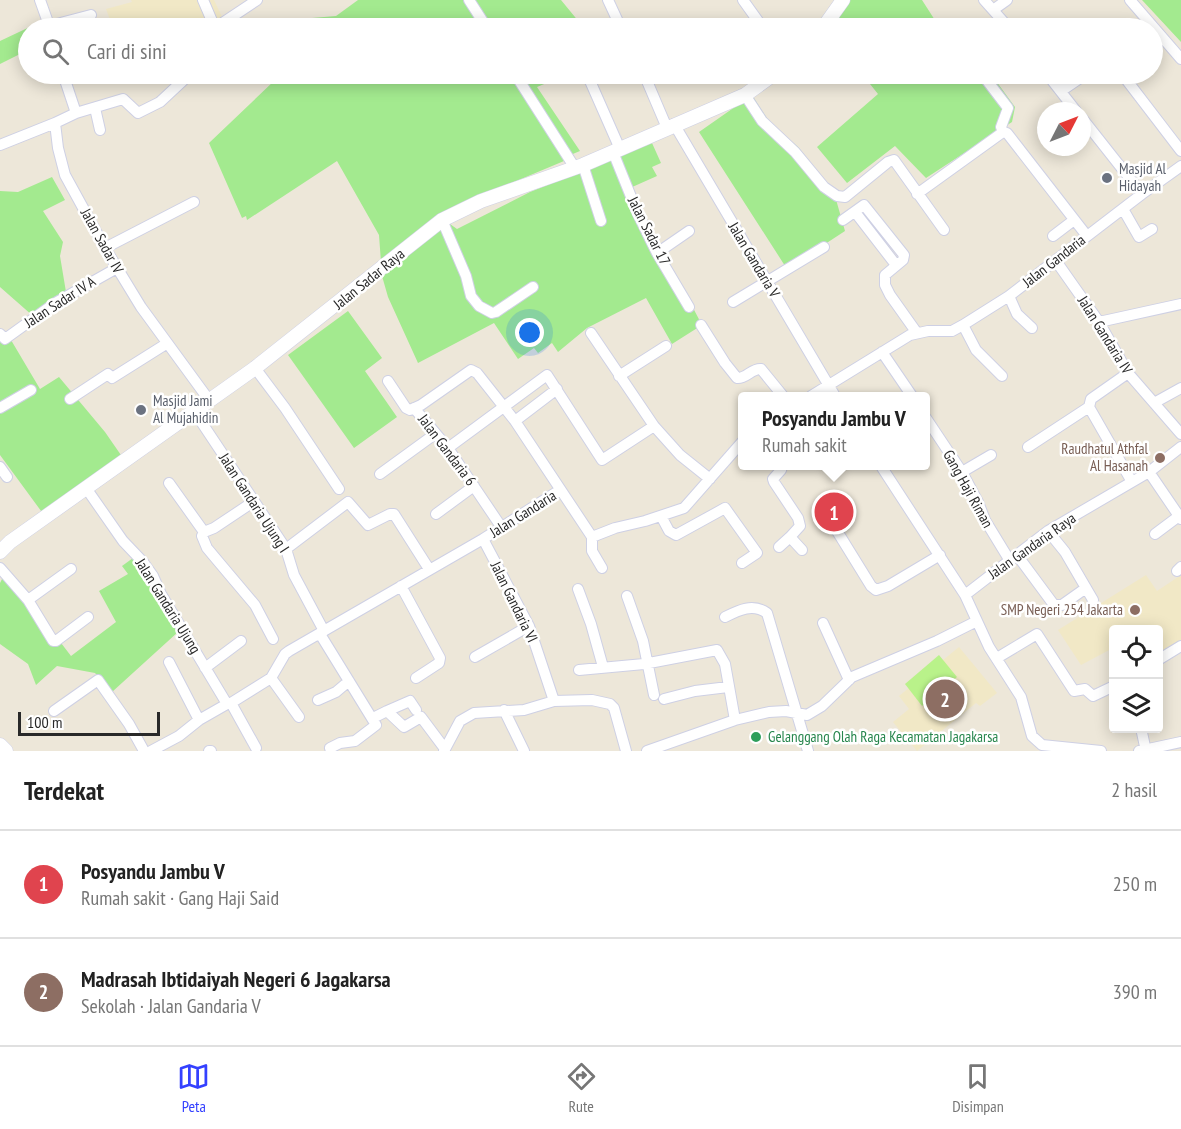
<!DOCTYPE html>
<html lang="id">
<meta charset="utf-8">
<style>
body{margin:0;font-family:"PT Sans Narrow",sans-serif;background:#f6f6f6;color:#222}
.controls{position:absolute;right:18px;bottom:18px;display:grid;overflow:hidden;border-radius:6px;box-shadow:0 3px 15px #0003}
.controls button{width:54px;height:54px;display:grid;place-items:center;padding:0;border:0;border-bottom:2px solid #e0e0e0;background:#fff;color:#222;font:30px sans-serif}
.compass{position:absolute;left:1037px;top:102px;width:54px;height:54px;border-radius:50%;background:#fff;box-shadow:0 3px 15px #0003;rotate:48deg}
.scale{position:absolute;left:18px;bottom:15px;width:142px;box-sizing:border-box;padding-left:6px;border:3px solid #292929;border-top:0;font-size:16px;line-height:21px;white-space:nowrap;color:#292929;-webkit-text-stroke:4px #fff;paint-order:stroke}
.you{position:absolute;left:530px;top:333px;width:21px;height:21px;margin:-15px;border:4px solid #fff;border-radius:50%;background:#1a73e8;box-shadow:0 0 0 9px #1a73e833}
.badge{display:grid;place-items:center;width:39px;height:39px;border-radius:50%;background:#3441ff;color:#fff;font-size:20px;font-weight:700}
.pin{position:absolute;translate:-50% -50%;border:3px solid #fff;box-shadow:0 2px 6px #0006}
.popup{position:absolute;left:738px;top:392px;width:192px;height:78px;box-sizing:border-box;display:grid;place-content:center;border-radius:6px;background:#fff;filter:drop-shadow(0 2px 4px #0005);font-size:20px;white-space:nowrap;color:#767676}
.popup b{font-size:22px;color:#222}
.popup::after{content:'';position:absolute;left:50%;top:100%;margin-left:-12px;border:12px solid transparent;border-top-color:#fff}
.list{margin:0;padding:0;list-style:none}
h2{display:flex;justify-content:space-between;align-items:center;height:78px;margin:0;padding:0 24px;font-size:26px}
h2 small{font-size:20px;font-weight:400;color:#767676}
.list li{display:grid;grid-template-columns:39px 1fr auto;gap:18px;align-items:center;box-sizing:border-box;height:108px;padding:0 24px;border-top:2px solid #e0e0e0}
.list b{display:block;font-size:22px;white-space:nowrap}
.list p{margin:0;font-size:20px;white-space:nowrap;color:#767676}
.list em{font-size:20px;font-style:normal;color:#767676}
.icon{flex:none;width:33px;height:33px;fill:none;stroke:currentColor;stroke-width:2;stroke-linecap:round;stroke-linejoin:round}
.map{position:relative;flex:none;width:1181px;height:751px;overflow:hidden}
.search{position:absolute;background:#fff;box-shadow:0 3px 15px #0003;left:18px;right:18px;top:18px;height:66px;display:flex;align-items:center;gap:15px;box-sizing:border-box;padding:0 21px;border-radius:33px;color:#767676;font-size:22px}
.sheet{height:294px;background:#fff}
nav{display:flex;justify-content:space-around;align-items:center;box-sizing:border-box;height:84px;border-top:2px solid #e0e0e0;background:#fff;font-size:16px;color:#767676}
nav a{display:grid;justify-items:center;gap:3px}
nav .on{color:#3441ff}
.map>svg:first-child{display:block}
</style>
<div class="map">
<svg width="1181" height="751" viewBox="0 0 1181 751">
<rect width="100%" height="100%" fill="#ede7d9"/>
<path fill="#f1e8c6" d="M131,0H214L224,21L222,28H113L106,9L132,2Z
M1146,575L1157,591L1181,575V650L1177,654L1171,645L1159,653L1158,630H1114L1113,648L1081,665L1058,630Z
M959,647L997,693L980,706L976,703L917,751L893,722L909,709L899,696Z"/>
<path fill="#a3ea8f" d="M358,0H561L584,28H303L312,18L336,16Z
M848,0H922L940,28H832Z
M1142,0H1181V42Z
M36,24L38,28H28V50L0,64V41Z
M278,74H568L537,87L580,151L563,158L564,161L481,196L443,219L457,229L530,192L652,143L661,163L652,167L657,176L630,188L702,325L672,344L646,298L587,328L558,352L552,343L538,353L534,348L518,359L494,323L418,363L388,297L382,276L379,235L337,161L247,220L246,216L242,218L209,143L275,80Z
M862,74H991L1015,107L1012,122L926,178L895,146L847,183L817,147L878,94Z
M752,95L770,123L798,147L827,183L835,196L845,231L787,269L699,132Z
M52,177L65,200L43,211L63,242L60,256L66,292L33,316L0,287V191L18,192Z
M348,311L382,358L365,371L397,417L354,448L288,355Z
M0,339L11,340L40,389L59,377L105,432L123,458L44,515L0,455Z
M133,558L178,632L112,692L95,673L57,666L36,685L28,664L0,644V583L6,571L71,656L116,622L99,591L128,574L122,566Z"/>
<path fill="#b9f28a" d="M939,655L957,677L922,706L905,684Z"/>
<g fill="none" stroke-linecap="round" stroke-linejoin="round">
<defs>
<path id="street" d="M40,0L50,28
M203,0L215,28
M469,0L487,28
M608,0L621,28
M743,0L763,28
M984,0L1009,28
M1130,0L1181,59
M993,10L1007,0
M49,26L91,15
M215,28L257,0
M515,74L575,168
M587,74L620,149
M644,74L667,128
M982,74L1008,108L1001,127L1003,132
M1047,74L1076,111
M1122,74L1181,151
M1061,91L1086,74
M745,95L762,121L795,152L824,187L837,196L845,197L888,162L894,160L944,230
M95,108L100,130
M76,113L123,99L138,113L160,102L190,74
M1082,118L1142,194
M55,123L58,148L65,175L105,248L141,307L209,400
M674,124L835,396
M0,145L55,123L76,113L63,74
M613,152L638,214L657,253L689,307
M583,165L601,221
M917,194L1003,132L1007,133L1087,236
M1123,209L1139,237L1152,229
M855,212L896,265
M442,220L466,276L471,296L479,306L492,313L496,312L533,287
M843,220L864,205L904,255L903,260L885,275V285L890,295L917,333
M1053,236L1074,220
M105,248L194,202
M657,253L689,231
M1056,261L1099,322L1128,373L1181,434
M1009,296L1017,314L1032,328
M733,302L824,247
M1099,322L1181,304
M701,325L725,363L737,378C746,379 752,368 761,369L783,396
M963,325L976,350L1002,376
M591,333L654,426L680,455L710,479
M0,334L5,339L55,303L117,268
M882,352L912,396
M255,368L285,408L339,489
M619,376L666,346
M388,381L406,408L410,410L421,405L471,370L477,373L515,421L592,537
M811,396L910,335L928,331H952L963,325L1009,296L1142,194L1181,166
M70,399L108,374L112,378L166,344
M1154,403L1181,388
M1089,407L1132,482
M0,408L31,390
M414,408L448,448L502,528
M194,411L286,549L294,575L324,631
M926,418L962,472L978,502L985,520L1010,561
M515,421L557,389
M1028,447L1089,407L1091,399L1128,373
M448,448L547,375L602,460L654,426
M782,466L781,470L773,479L774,482L798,518L800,526L790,537L802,550
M881,466L965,595L989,647L1021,697L1032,736L1042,745L1101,751
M0,467L7,477
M962,472L991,455
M1149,472L1181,519
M380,474L435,434
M169,483L204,532L202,536L207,548L217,560L255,605L273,639
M86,488L123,541L143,562L153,576L161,594L227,704
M436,514L474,486
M661,516L669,531L676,535L725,508L757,553L742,563
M837,531L871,586L876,590L888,586L940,555
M1048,531L1065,552L1093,600
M204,532L214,528L253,502
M1155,534L1179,516
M592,537L615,528L645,521L684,508L742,442
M592,537V551L602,568
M483,539L529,626L554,701
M779,547L790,537
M286,549L348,502L368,525L390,514H394L429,569
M1017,555L1054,605H1062L1086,588
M0,568L28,600L53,641H56L88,617
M1177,571L1181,567
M401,586L440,658L439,663L416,678
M578,589L591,624L603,667
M965,595L1048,531L1149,472L1181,447
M627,596L643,641L654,695
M28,600L71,569
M725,617C739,610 753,603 767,613L808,751
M823,623L849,680
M320,634L376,725L355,741L340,743L330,748L331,751
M475,657L529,626
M997,658L1037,634L1074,691L1085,689L1093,696L1114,686
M1158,660L1181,646
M169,662L199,720L227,704L231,703L271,678L285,654L289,651L483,539L560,490
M205,668L241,641
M579,670L644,664L717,650L725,664L735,720
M271,678L299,717
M664,699L695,691L728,687
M318,700L336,692L349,681
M231,703L256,748
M504,710L524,751
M54,711L98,680L129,724L144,751
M387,711L410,701L416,710
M373,718L387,711L404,727L421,717L445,749
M1141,728L1146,751
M151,751L179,736L199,720
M209,751H211
M444,751L460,721L474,713L524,710L554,701L592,700L610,704L614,708L626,751
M647,751L735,720L769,712L786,711L807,715L822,706L852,677L937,641L977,621
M1139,751L1181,742"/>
<path id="secondary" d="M823,28L843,0
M0,552L10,542L255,368L442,220L481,201L583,165L745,95L774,74
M0,745L6,751"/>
</defs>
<use href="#street" stroke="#ced0e4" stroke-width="12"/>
<use href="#secondary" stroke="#ced0e4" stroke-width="15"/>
<use href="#street" stroke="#fff" stroke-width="10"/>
<use href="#secondary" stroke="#fff" stroke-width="14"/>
</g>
<g fill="#6b7280" stroke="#fff" stroke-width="2">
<circle cx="1107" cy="178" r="6"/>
<circle cx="141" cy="410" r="6"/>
</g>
<g fill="#8d6e63" stroke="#fff" stroke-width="2">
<circle cx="1160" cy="458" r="6"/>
<circle cx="1135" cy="610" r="6"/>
</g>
<circle fill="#2e9e5b" stroke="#fff" stroke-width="2" cx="756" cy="737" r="6"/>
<g text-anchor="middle" stroke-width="5" stroke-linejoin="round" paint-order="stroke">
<g font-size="15" fill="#5b616d" stroke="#fff" text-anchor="start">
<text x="1119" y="174">Masjid Al<tspan x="1119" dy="17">Hidayah</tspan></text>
<text x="153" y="406">Masjid Jami<tspan x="153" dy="17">Al Mujahidin</tspan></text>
</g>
<g font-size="15" fill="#292929" stroke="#fff">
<text transform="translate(649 231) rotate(63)" y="5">Jalan Sadar 17</text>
<text transform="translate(102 241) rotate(61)" y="5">Jalan Sadar IV</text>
<text transform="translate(754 260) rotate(59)" y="5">Jalan Gandaria V</text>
<text transform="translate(1054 261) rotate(-38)" y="5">Jalan Gandaria</text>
<text transform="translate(369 279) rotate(-39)" y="5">Jalan Sadar Raya</text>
<text transform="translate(60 302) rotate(-33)" y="5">Jalan Sadar IV A</text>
<text transform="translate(1105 335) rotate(58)" y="5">Jalan Gandaria IV</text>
<text transform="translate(447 450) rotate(53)" y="5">Jalan Gandaria 6</text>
<text transform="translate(968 489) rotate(61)" y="5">Gang Haji Riman</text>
<text transform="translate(254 503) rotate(57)" y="5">Jalan Gandaria Ujung I</text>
<text transform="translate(523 514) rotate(-32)" y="5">Jalan Gandaria</text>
<text transform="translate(1032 546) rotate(-35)" y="5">Jalan Gandaria Raya</text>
<text transform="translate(514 602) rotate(64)" y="5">Jalan Gandaria VI</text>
<text transform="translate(168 606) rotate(58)" y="5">Jalan Gandaria Ujung</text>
</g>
<g font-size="15" fill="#785e54" stroke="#fff" text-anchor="end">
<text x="1148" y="454">Raudhatul Athfal<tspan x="1148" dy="17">Al Hasanah</tspan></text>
<text x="1123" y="615">SMP Negeri 254 Jakarta</text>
</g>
<g font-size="15" fill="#27864d" stroke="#fff" text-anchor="start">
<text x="768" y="742">Gelanggang Olah Raga Kecamatan Jagakarsa</text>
</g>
</g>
</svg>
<div class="controls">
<button><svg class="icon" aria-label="locate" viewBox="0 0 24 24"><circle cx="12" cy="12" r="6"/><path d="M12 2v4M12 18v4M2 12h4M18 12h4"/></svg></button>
<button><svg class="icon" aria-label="layers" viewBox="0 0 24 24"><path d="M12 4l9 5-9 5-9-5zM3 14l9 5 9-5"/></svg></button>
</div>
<svg class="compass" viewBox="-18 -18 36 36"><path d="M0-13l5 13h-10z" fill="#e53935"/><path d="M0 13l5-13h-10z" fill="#767676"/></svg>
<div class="scale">100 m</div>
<div class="you"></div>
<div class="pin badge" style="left:834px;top:512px;background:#e0444e">1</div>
<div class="popup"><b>Posyandu Jambu V</b>Rumah sakit</div>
<div class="pin badge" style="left:945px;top:699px;background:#8d6e63">2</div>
<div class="search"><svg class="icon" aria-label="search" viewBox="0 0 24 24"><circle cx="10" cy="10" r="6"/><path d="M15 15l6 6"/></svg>Cari di sini</div>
</div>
<section class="sheet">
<h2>Terdekat<small>2 hasil</small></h2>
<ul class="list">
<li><span class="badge" style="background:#e0444e">1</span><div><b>Posyandu Jambu V</b><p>Rumah sakit · Gang Haji Said</p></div><em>250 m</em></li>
<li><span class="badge" style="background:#8d6e63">2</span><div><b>Madrasah Ibtidaiyah Negeri 6 Jagakarsa</b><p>Sekolah · Jalan Gandaria V</p></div><em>390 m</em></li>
</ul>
</section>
<nav>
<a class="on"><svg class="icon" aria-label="map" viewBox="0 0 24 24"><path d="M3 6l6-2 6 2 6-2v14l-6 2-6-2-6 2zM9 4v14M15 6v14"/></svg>Peta</a>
<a><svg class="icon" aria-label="directions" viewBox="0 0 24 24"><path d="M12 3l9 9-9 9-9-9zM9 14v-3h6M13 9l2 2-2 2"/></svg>Rute</a>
<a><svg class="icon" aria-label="saved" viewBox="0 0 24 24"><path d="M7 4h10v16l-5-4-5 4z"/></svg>Disimpan</a>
</nav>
